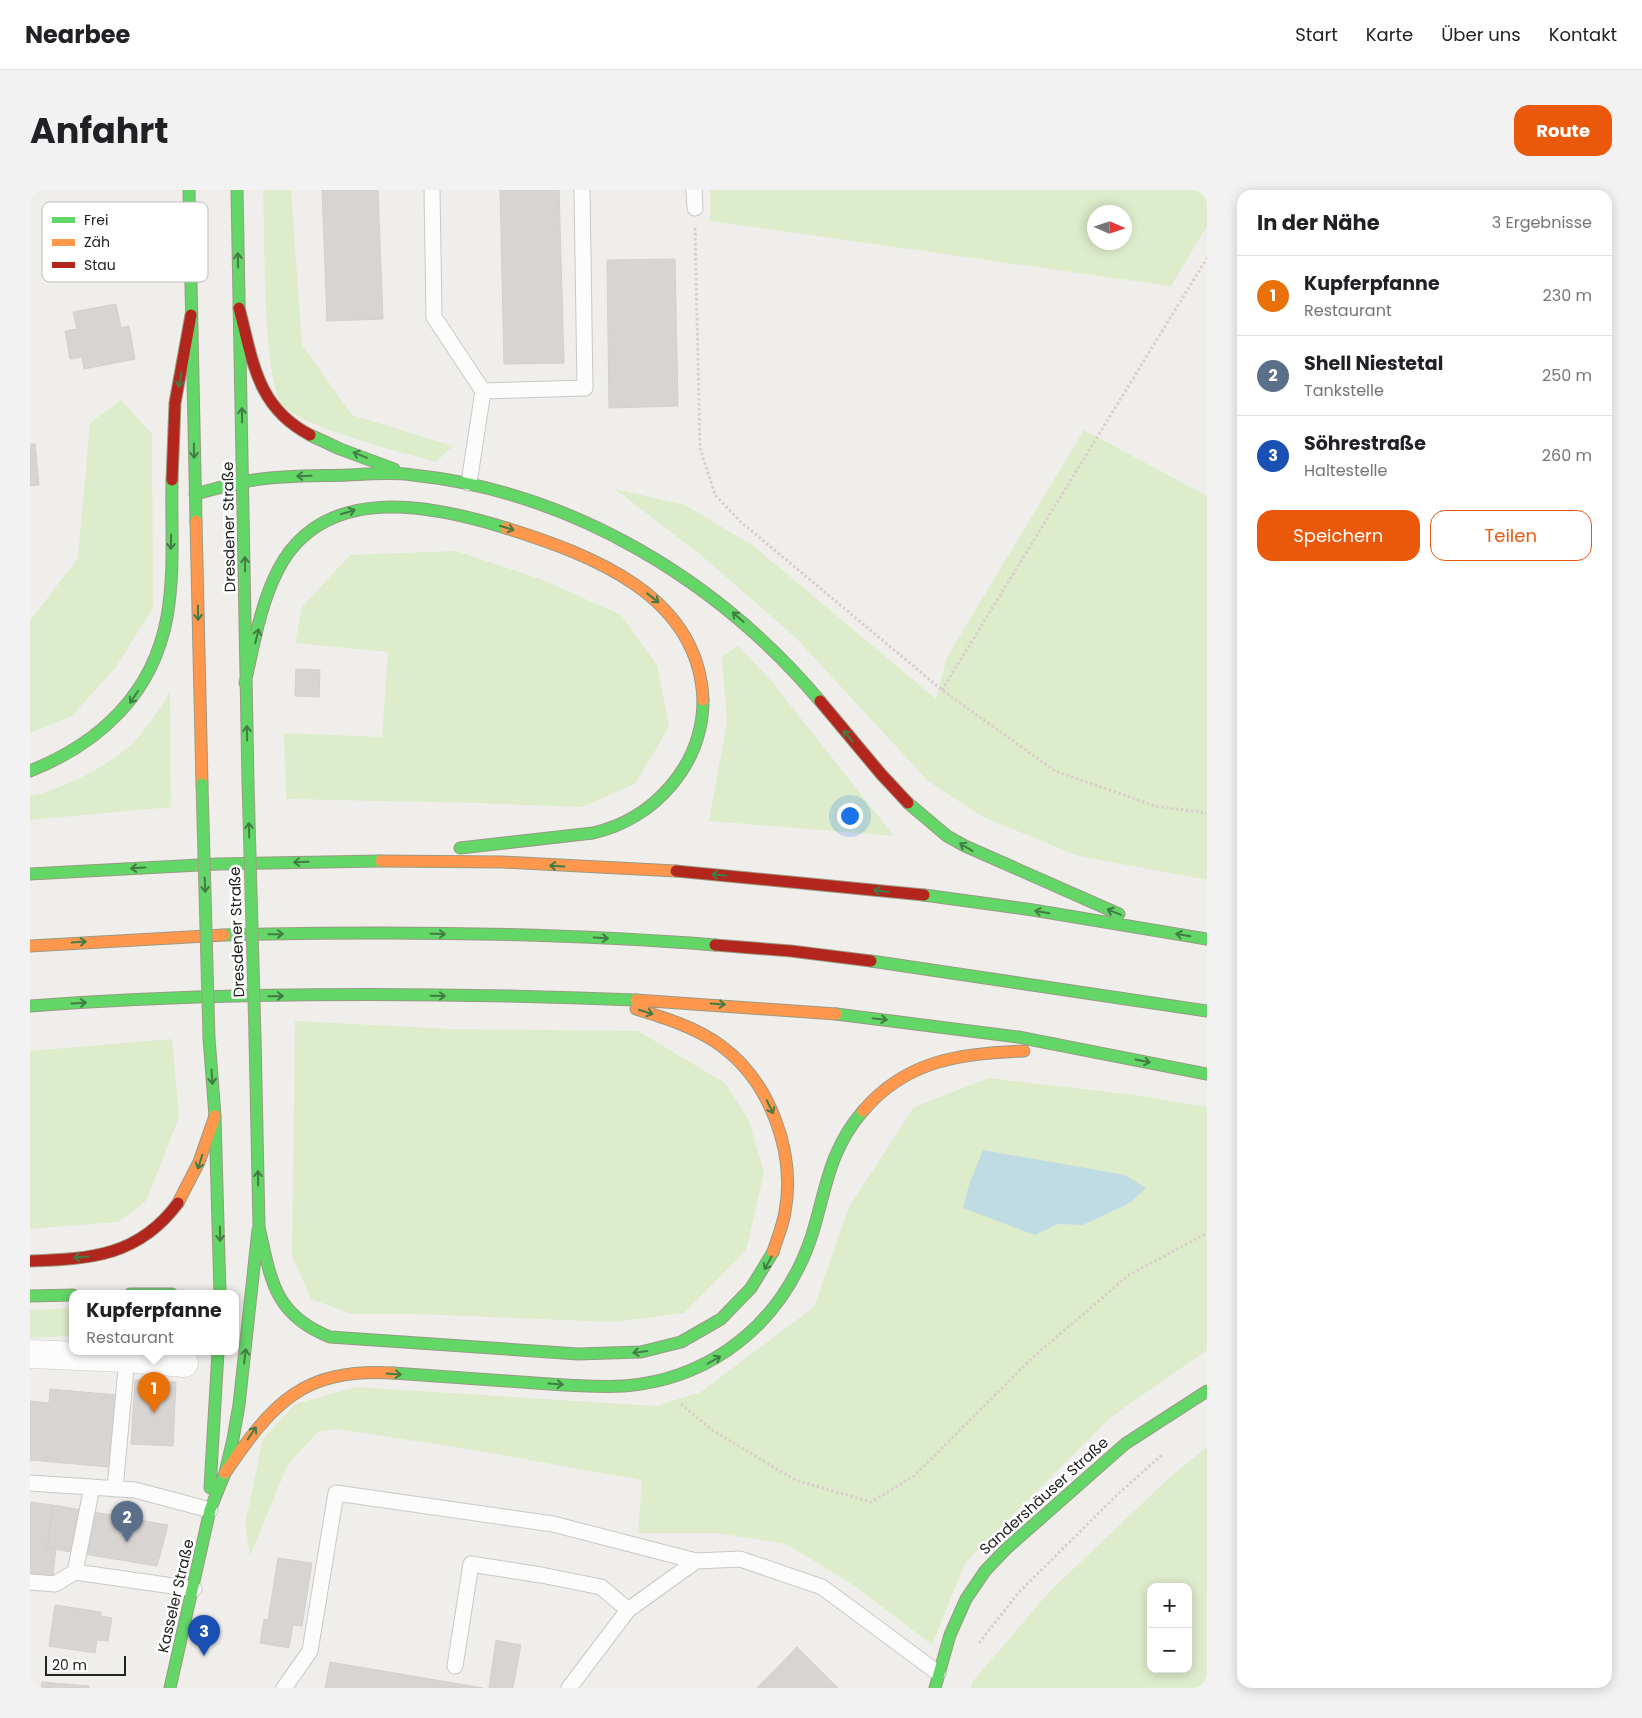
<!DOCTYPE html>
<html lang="de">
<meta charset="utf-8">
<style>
body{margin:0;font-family:Poppins,sans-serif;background:#f2f2f2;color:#202124}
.controls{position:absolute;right:15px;bottom:15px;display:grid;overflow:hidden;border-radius:10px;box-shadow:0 2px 12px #0003}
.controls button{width:45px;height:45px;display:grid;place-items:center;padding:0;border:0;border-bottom:1px solid #e0e0e0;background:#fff;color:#202124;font:25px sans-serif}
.compass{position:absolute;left:1057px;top:15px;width:45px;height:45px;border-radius:50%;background:#fff;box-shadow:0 2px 12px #0003;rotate:93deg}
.scale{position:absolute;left:15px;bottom:12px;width:81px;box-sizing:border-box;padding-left:5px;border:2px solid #222;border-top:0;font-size:14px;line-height:18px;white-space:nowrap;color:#222;-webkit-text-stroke:4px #fff;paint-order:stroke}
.you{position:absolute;left:819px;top:625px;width:18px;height:18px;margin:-12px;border:4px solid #fff;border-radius:50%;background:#1a73e8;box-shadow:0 0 0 8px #1a73e833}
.badge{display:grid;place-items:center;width:32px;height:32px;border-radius:50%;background:#ea580c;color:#fff;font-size:16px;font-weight:700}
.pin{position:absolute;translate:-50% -41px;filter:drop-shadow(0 1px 2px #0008)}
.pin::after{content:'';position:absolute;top:26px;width:18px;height:15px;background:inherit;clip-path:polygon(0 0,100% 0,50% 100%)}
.popup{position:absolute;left:39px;top:1100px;width:170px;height:65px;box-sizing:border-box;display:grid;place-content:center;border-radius:10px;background:#fff;filter:drop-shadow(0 1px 4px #0005);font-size:16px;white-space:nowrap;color:#757577}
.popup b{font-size:19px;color:#202124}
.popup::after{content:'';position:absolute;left:50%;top:100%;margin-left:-10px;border:10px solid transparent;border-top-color:#fff}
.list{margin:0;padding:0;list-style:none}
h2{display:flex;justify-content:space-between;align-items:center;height:65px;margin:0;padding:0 20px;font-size:21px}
h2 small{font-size:16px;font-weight:400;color:#757577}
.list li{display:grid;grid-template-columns:32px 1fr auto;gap:15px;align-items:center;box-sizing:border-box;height:80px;padding:0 20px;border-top:1px solid #e0e0e0}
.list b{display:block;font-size:19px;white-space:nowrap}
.list p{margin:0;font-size:16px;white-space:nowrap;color:#757577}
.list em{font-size:16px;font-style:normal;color:#757577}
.actions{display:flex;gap:10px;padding:15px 20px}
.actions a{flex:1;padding:11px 0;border:1px solid #ea580c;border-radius:15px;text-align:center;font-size:18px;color:#ea580c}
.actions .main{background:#ea580c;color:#fff}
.map{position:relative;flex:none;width:1177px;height:1498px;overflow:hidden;border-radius:15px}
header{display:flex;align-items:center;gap:30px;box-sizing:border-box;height:70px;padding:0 25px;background:#fff;border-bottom:1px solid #e0e0e0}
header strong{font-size:24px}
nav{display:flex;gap:28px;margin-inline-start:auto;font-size:18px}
.intro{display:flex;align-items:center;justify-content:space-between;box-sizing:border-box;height:120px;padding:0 30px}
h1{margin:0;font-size:35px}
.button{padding:12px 22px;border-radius:15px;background:#ea580c;color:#fff;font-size:18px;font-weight:700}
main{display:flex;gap:30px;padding:0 30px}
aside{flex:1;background:#fff;border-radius:15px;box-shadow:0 2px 12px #0003}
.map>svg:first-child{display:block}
</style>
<header>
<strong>Nearbee</strong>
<nav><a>Start</a><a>Karte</a><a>Über uns</a><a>Kontakt</a></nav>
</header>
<div class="intro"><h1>Anfahrt</h1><a class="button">Route</a></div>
<main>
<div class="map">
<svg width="1177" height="1498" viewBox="0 0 1177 1498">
<rect width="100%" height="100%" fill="#f0eeeb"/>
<path fill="#ddeccb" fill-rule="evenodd" d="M233,0H261L272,155L322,225L423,256L406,272C372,262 275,239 253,215C232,192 235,38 233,0Z
M680,0H1177V36L1141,96L680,31ZM1064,22H1094V52H1064Z
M91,210L122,244L123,418L86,477L42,526L0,543V431L48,368L60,233Z
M1054,240L1177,306V690L1049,666L953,627L898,591L766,448L672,366L585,299L655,315L722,355L906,509L917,467Z
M426,361L513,390L591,425L627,475L639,537L605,594L552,617L447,613L256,609L254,543L352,547L358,462L265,453L272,417L320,365Z
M708,456L739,488L864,646L679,631L697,532L692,467Z
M140,502L141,617L0,630V606C35,599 89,572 112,543C122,530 131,516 140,502Z
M265,831L422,839L608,841L695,893L719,930L734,983L716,1060L654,1123L583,1132L384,1124H321L281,1109L262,1066Z
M142,849L149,927L116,1011L88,1032L0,1039V861Z
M959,888L1113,906L1177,917V1160L1081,1227L935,1373L902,1455L825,1396L756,1354L686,1343H608L612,1290L443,1260L308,1239L288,1242L258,1274L220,1366L215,1334L233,1249L265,1214L326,1197L626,1216L671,1202L784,1117L819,1017L884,917ZM1100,1013L1054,1035L1027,1034Z
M43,1118V1146L0,1148V1120Z
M1177,1257V1498H941L943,1491L1020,1401L1140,1287ZM1121,1397H1158V1479H1121Z"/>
<path fill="#bfdbe3" d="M953,960L1095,985L1116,998L1100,1013L1053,1035L1027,1034L1005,1045L933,1018L939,995Z"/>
<path fill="#d7d4d2" stroke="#d3d0cc" d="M292,0H348L353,129L297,131Z
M470,0H529L534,173L474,174Z
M645,69L648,216L579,218L577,70Z
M86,114L91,138L99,136L105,169L54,179L52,167L40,169L35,141L47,139L43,122Z
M0,254H5L9,295L0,296Z
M266,479L290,480L289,507L265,506Z
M105,1190L146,1192L143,1256L101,1254Z
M20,1199L86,1205L79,1277L0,1270V1211L19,1213Z
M0,1312L23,1315L17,1358L26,1359L23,1385L0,1383Z
M23,1315L138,1335L127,1376L17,1358Z
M248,1368L282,1373L272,1436L263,1435L259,1458L230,1453L234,1429L238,1430Z
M25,1415L71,1422V1426L82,1428L78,1451L67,1450L65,1463L19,1456Z
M466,1450L491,1455L483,1498H459Z
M767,1457L808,1498H727Z
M300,1472L453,1498H295Z
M12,1492L59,1496V1498H11Z"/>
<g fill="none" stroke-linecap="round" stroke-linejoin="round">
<defs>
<path id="lane" d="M402,0L404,127L453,201L555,198L552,0
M664,0L665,18
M439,293L453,201
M0,1293L105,1300L180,1320
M85,1299L97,1168
M45,1382L62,1297
M0,1392L25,1394L45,1382L164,1399
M425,1476L441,1374L511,1385L571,1397L598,1420
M254,1498L280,1461L306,1303L523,1334L666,1371
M539,1498L598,1420L666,1371L710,1369L792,1397L908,1483"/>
<path id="street" d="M0,1164L97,1168L154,1173"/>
<path id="fast" d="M159,0L166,331
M207,0L218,592
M280,245L310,259L364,279
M165,304C185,299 204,293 224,290C255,285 287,286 318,285C340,284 362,282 383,285C542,302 688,390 790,511
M215,493C224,455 230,415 248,380C293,293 399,314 476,338
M0,581C70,553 123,504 137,427C145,382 141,335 142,290
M878,613L917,646L935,656L1089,724
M430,658L563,643C625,629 673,574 673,510
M0,684L188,674L351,671
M894,705L1003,720L1177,749
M194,745C358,741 522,742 685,755
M841,771L1177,821
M0,816C201,801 405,802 606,810
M806,824L988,847L1177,884
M225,846L229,1037
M179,848L185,926
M185,927L190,1104
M229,1037C241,1090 244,1125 300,1147L548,1164L611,1162L651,1152L691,1129L721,1098L743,1062
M100,1104H142
M0,1106L43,1105
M363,1183C406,1186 449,1189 491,1192C525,1194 560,1198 594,1196C671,1190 735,1146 769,1077C797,1021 789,972 833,921
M180,1298L188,1162
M140,1498L180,1320L195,1283L203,1249L209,1215L228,1040
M905,1498L920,1445L936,1409L955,1381L976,1359L1095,1254L1177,1201"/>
<path id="slow" d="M166,331L172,594
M476,338C562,365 669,405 673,510
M351,671L472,672L646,681
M0,756L194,745
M606,810L806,824
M606,819C635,828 665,837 690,855C740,891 766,962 755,1022C753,1035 747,1049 743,1062
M833,921C876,870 932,863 994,861
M148,1013L169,972L185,926
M195,1283C243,1213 272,1178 363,1183"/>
<path id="jam" d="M209,118C223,170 226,217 280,245
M142,290L145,213L161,125
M790,511L851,584L878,613
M646,681L894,705
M685,755L761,761L841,771
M0,1071C61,1069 109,1066 148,1013"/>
</defs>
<use href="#lane" stroke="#c9c8c7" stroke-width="17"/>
<use href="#street" stroke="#c9c8c7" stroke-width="29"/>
<use href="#fast" stroke="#999a82" stroke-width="13"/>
<use href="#slow" stroke="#999a82" stroke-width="13"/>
<use href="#jam" stroke="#999a82" stroke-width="13"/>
<path stroke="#dccecd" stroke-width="3" stroke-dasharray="2.5 2.5" stroke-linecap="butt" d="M665,38L670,258L685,305L711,332L912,500L1025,581L1125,616L1177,623
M912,500L1177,68
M651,1214L682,1240L765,1290L841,1312L884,1286L1002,1168L1099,1085L1177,1043
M949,1453L989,1402L1089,1303L1133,1264"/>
<use href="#lane" stroke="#fdfcfc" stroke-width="15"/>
<use href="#street" stroke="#fdfcfc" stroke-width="28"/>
<use href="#fast" stroke="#63d668" stroke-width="11"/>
<use href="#slow" stroke="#ff974d" stroke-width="11"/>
<use href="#jam" stroke="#b3261e" stroke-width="11"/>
<defs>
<path id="fast-bridge" d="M218,592L225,846
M172,594L179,848"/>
</defs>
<use href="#fast-bridge" stroke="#a79c86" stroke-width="13" stroke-linecap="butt"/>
<use href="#fast-bridge" stroke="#63d668" stroke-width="11"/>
</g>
<defs><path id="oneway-shaft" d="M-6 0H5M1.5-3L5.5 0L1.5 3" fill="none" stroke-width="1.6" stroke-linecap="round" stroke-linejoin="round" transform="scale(1.25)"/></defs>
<g stroke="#427c45">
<use href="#oneway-shaft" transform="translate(208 70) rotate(-91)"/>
<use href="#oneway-shaft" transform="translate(150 190) rotate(99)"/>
<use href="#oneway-shaft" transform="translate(212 225) rotate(-91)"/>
<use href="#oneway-shaft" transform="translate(164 261) rotate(89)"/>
<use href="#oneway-shaft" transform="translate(330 265) rotate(-158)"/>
<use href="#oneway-shaft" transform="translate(274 286) rotate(178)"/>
<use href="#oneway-shaft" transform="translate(318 322) rotate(-17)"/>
<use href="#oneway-shaft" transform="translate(477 338) rotate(17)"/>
<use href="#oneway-shaft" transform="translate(141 352) rotate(91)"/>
<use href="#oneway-shaft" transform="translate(215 374) rotate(-91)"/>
<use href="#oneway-shaft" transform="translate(623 408) rotate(38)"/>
<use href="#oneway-shaft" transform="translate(168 423) rotate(89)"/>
<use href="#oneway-shaft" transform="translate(708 427) rotate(-139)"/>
<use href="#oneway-shaft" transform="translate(227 446) rotate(-76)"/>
<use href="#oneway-shaft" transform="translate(104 507) rotate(124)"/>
<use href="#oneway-shaft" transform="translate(217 543) rotate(-91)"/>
<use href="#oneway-shaft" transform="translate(818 546) rotate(-129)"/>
<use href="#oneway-shaft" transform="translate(219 640) rotate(-92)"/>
<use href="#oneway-shaft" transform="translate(936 657) rotate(-149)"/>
<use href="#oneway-shaft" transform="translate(271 672) rotate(178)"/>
<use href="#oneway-shaft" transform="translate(527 676) rotate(-177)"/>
<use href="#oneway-shaft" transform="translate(108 678) rotate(177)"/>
<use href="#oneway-shaft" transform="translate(689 685) rotate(-176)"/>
<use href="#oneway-shaft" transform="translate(175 695) rotate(88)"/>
<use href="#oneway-shaft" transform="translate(851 701) rotate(-173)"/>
<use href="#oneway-shaft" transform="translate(1012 722) rotate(-171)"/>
<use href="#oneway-shaft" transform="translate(1084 722) rotate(-157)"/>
<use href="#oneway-shaft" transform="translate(246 744) rotate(-1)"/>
<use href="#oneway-shaft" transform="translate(408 744) rotate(1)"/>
<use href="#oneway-shaft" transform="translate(1153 745) rotate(-171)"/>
<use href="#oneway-shaft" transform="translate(571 748) rotate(3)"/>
<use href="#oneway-shaft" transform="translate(49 752) rotate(-4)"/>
<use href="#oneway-shaft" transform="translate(246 806) rotate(-1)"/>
<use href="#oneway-shaft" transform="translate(408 806) rotate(1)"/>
<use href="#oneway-shaft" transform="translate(49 813) rotate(-3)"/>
<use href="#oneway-shaft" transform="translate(688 814) rotate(4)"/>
<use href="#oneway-shaft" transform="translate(616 822) rotate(18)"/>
<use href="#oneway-shaft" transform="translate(850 829) rotate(6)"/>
<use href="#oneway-shaft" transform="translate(1113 871) rotate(12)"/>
<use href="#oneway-shaft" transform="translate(182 887) rotate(86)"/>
<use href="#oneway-shaft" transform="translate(740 917) rotate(64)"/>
<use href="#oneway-shaft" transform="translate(170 972) rotate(108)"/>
<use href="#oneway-shaft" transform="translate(228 988) rotate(-91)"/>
<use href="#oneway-shaft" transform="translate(190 1044) rotate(89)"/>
<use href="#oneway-shaft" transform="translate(51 1067) rotate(176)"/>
<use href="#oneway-shaft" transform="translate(738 1073) rotate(118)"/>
<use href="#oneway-shaft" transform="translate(610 1162) rotate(172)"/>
<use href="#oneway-shaft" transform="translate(215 1166) rotate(-83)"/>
<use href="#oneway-shaft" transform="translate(684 1170) rotate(-30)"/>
<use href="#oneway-shaft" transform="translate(364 1184) rotate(4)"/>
<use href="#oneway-shaft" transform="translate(526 1194) rotate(4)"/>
<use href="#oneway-shaft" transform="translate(222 1243) rotate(-56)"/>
</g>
<g text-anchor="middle" stroke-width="5" stroke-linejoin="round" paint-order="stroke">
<g font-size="15" fill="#222" stroke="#fff">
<text transform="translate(199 337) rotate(-91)" y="5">Dresdener Straße</text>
<text transform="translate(207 742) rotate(-92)" y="5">Dresdener Straße</text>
<text transform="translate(1014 1306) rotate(-42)" y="5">Sandershäuser Straße</text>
<text transform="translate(146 1406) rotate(-77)" y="5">Kasseler Straße</text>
</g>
</g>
<rect x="12" y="12" width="166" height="80" rx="8" fill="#fff" stroke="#bdbdbd" stroke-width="1"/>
<rect x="22" y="27" width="23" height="6" fill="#63d668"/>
<rect x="22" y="49" width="23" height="7" fill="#ff974d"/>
<rect x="22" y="72" width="23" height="6" fill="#b3261e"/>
<g font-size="14" fill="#222">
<text x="54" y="35">Frei</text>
<text x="54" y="57">Zäh</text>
<text x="54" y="80">Stau</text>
</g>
</svg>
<div class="controls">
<button>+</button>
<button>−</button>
</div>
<svg class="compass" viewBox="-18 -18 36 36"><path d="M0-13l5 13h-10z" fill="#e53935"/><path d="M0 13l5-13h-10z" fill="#757577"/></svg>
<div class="scale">20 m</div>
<div class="you"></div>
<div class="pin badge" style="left:124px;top:1223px;background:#e8710a">1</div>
<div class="popup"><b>Kupferpfanne</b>Restaurant</div>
<div class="pin badge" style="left:97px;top:1352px;background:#5c6f8a">2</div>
<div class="pin badge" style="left:174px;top:1466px;background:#1a4fb4">3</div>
</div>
<aside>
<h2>In der Nähe<small>3 Ergebnisse</small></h2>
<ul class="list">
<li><span class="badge" style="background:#e8710a">1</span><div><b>Kupferpfanne</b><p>Restaurant</p></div><em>230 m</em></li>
<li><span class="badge" style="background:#5c6f8a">2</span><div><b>Shell Niestetal</b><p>Tankstelle</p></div><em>250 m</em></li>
<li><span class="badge" style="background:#1a4fb4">3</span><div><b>Söhrestraße</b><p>Haltestelle</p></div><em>260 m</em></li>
</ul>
<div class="actions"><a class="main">Speichern</a><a>Teilen</a></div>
</aside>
</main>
